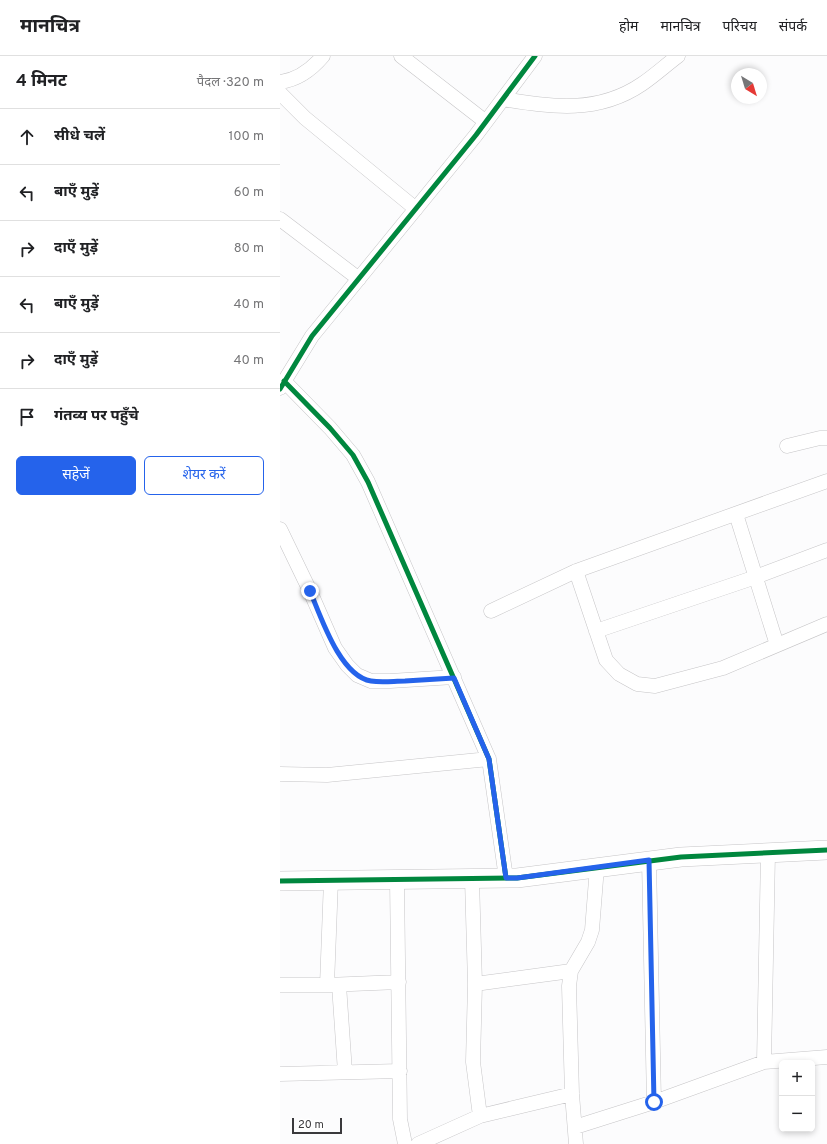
<!DOCTYPE html>
<html lang="hi">
<meta charset="utf-8">
<style>
body{margin:0;font-family:Overpass,"Noto Sans Devanagari",sans-serif;background:#f6f6f6;color:#202124}
.controls{position:absolute;right:12px;bottom:12px;display:grid;overflow:hidden;border-radius:6px;box-shadow:0 2px 6px #0003}
.controls button{width:36px;height:36px;display:grid;place-items:center;padding:0;border:0;border-bottom:1px solid #e0e0e0;background:#fff;color:#202124;font:20px sans-serif}
.compass{position:absolute;left:451px;top:12px;width:36px;height:36px;border-radius:50%;background:#fff;box-shadow:0 2px 6px #0003;rotate:142deg}
.scale{position:absolute;left:12px;bottom:10px;width:50px;box-sizing:border-box;padding-left:4px;border:2px solid #3a393c;border-top:0;font-size:11px;line-height:14px;white-space:nowrap;color:#3a393c;-webkit-text-stroke:3px #fff;paint-order:stroke}
.stop{position:absolute;width:12px;height:12px;margin:-9px;border:3px solid #2563eb;border-radius:50%;background:#fff}
.stop.end{background:#2563eb;border-color:#fff;box-shadow:0 1px 4px #0008}
.list{margin:0;padding:0;list-style:none}
h2{display:flex;justify-content:space-between;align-items:center;height:52px;margin:0;padding:0 16px;font-size:17px}
h2 small{font-size:13px;font-weight:400;color:#757577}
.list li{display:grid;grid-template-columns:26px 1fr auto;gap:12px;align-items:center;box-sizing:border-box;height:56px;padding:0 16px;border-top:1px solid #e0e0e0}
.list b{display:block;font-size:15px;white-space:nowrap}
.list em{font-size:13px;font-style:normal;color:#757577}
.actions{display:flex;gap:8px;padding:12px 16px}
.actions a{flex:1;padding:9px 0;border:1px solid #2563eb;border-radius:6px;text-align:center;font-size:14px;color:#2563eb}
.actions .main{background:#2563eb;color:#fff}
.icon{flex:none;width:22px;height:22px;fill:none;stroke:currentColor;stroke-width:2;stroke-linecap:round;stroke-linejoin:round}
.map{position:relative;flex:none;width:547px;height:1088px;overflow:hidden}
header{display:flex;align-items:center;gap:24px;box-sizing:border-box;height:56px;padding:0 20px;background:#fff;border-bottom:1px solid #e0e0e0}
header strong{font-size:19px}
nav{display:flex;gap:22px;margin-inline-start:auto;font-size:14px}
main{display:flex}
aside{flex:1;background:#fff}
.map>svg:first-child{display:block}
</style>
<header>
<strong>मानचित्र</strong>
<nav><a>होम</a><a>मानचित्र</a><a>परिचय</a><a>संपर्क</a></nav>
</header>
<main>
<aside>
<h2>4 मिनट<small>पैदल · 320 m</small></h2>
<ul class="list">
<li><svg class="icon" aria-label="ahead" viewBox="0 0 24 24"><path d="M12 20V5M6 11l6-6 6 6"/></svg><div><b>सीधे चलें</b></div><em>100 m</em></li>
<li><svg class="icon" aria-label="left" viewBox="0 0 24 24"><path d="M17 20v-9H6M10 6l-5 5 5 5"/></svg><div><b>बाएँ मुड़ें</b></div><em>60 m</em></li>
<li><svg class="icon" aria-label="right" viewBox="0 0 24 24"><path d="M7 20v-9h11M14 6l5 5-5 5"/></svg><div><b>दाएँ मुड़ें</b></div><em>80 m</em></li>
<li><svg class="icon" aria-label="left" viewBox="0 0 24 24"><path d="M17 20v-9H6M10 6l-5 5 5 5"/></svg><div><b>बाएँ मुड़ें</b></div><em>40 m</em></li>
<li><svg class="icon" aria-label="right" viewBox="0 0 24 24"><path d="M7 20v-9h11M14 6l5 5-5 5"/></svg><div><b>दाएँ मुड़ें</b></div><em>40 m</em></li>
<li><svg class="icon" aria-label="arrive" viewBox="0 0 24 24"><path d="M6 21V4h12l-3 4 3 4H6"/></svg><div><b>गंतव्य पर पहुँचे</b></div></li>
</ul>
<div class="actions"><a class="main">सहेजें</a><a>शेयर करें</a></div>
</aside>
<div class="map">
<svg width="547" height="1088" viewBox="0 0 547 1088">
<rect width="100%" height="100%" fill="#fcfcfd"/>
<g fill="none" stroke-linecap="round" stroke-linejoin="round">
<defs>
<path id="street" d="M121,0L206,66
M0,26C17,24 32,13 43,0
M0,37L25,62L136,153
M223,43C272,51 318,58 362,28C374,20 386,9 398,0
M0,163L79,223
M4,325L50,372L73,399L88,426L209,703L226,822
M0,332L32,280L196,79L255,0
M507,390L540,382H547
M456,458L497,589
M0,473L30,535L55,592L67,609L77,619L91,625H110L174,621
M296,515L326,604L339,618L357,628L375,630L443,612L547,568
M211,555L296,515L547,425
M316,575L470,523L547,494
M0,718L47,719L209,703
M369,805L374,1046
M192,823L195,928L193,1006L200,1060
M117,824L120,1063L125,1088
M195,928L291,915
M0,929H47L119,926
M47,929L51,824
M59,929L65,1016
M484,1006L488,797
M0,1018L120,1015
M295,1071L374,1046L484,1006L547,1001
M138,1088L200,1060L292,1038
M296,1088L292,1038L289,930L291,915L308,886L312,874L317,811"/>
<path id="secondary" d="M0,825L237,822L401,801L547,794"/>
</defs>
<use href="#street" stroke="#c6c5c7" stroke-width="15"/>
<use href="#secondary" stroke="#c6c5c7" stroke-width="20"/>
<use href="#street" stroke="#fff" stroke-width="14"/>
<use href="#secondary" stroke="#fff" stroke-width="19"/>
<defs>
<path id="cycleway" d="M4,325L50,372L73,399L88,426L209,703L226,822
M0,333L32,280L196,79L255,0
M0,825L237,822L401,801L547,794"/>
</defs>
<use href="#cycleway" stroke="#fff" stroke-width="8"/>
<use href="#cycleway" stroke="#00873e" stroke-width="5"/>
</g>
<g fill="none" stroke-linecap="round" stroke-linejoin="round">
<path stroke="#2563eb" stroke-width="5" d="M30,535C41,561 60,620 91,625C102,627 114,625 125,625C141,624 158,623 174,622L209,703L226,822H237L369,804L374,1046"/>
</g>
</svg>
<div class="controls">
<button>+</button>
<button>−</button>
</div>
<svg class="compass" viewBox="-18 -18 36 36"><path d="M0-13l5 13h-10z" fill="#e53935"/><path d="M0 13l5-13h-10z" fill="#757577"/></svg>
<div class="scale">20 m</div>
<div class="stop" style="left:374px;top:1046px"></div>
<div class="stop end" style="left:30px;top:535px"></div>
</div>
</main>
